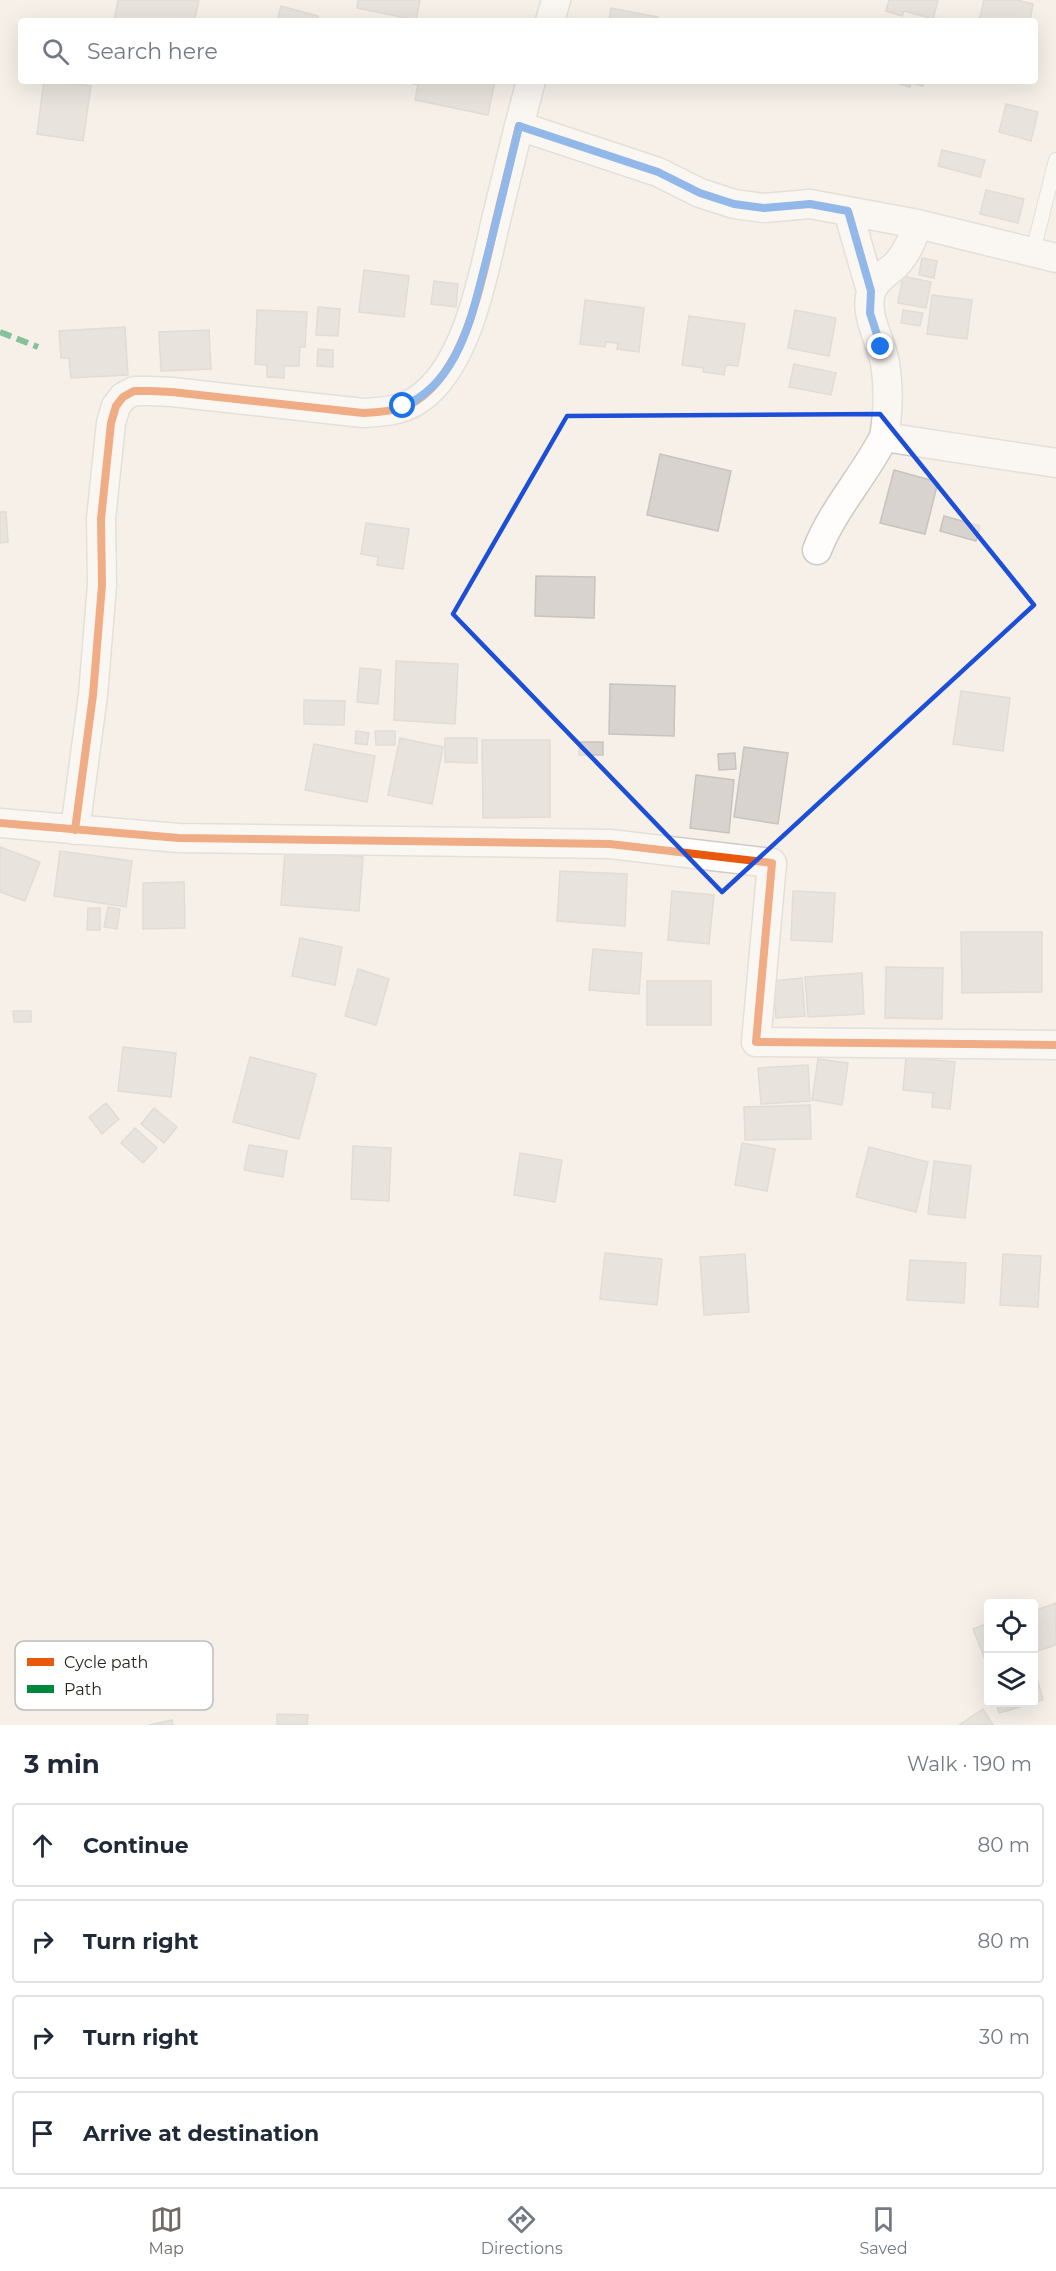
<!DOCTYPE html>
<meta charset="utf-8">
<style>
body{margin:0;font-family:Montserrat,sans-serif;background:#f2f2f3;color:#1f2937}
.controls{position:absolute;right:18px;bottom:18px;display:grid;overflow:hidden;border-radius:6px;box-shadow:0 6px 24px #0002}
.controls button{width:54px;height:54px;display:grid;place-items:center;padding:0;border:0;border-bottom:2px solid #e0e1e3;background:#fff;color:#1f2937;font:30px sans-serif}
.stop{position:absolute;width:18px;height:18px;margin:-14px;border:4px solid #1a73e8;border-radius:50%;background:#fff}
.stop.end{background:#1a73e8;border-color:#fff;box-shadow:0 2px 6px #0008}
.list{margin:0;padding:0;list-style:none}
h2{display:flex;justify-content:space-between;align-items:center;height:78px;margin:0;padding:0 24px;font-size:26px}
h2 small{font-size:20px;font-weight:400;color:#747a83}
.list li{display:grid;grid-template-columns:39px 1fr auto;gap:18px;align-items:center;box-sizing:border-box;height:84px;margin:0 12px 12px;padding:0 12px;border:2px solid #e0e1e3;border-radius:6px}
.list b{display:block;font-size:22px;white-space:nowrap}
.list em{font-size:20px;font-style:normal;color:#747a83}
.icon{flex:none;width:33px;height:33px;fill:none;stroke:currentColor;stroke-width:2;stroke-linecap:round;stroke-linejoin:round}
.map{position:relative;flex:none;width:1056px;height:1725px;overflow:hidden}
.search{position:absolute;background:#fff;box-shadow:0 6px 24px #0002;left:18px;right:18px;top:18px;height:66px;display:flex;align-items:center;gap:15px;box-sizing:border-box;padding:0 21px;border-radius:6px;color:#747a83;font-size:22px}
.sheet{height:462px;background:#fff}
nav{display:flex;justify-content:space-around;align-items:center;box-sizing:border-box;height:84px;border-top:2px solid #e0e1e3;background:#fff;font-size:16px;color:#747a83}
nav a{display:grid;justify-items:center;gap:3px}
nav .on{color:#706b66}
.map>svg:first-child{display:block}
</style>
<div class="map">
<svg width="1056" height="1725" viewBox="0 0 1056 1725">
<rect width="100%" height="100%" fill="#f6f0e9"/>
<path fill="#d8d3ce" stroke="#c7c3be" stroke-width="1.5" d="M118,0H196L199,1L194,21H114Z
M358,0H420L416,20L357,8Z
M889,0H938L933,19L904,11L902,16L886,11Z
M984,0H1017L1033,4L1030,21H979Z
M281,6L318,16L317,21H277Z
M611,8L658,17L657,21H609Z
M44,81L91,86L83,141L37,134Z
M410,81H495L488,115L415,100L418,85L410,83Z
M890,81H924L923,86L911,83L910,87Z
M1006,104L1038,112L1031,141L999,132Z
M942,150L985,160L980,177L938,166Z
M986,190L1024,199L1018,223L980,214Z
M922,258L937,261L934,278L919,275Z
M364,270L409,276L404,317L359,312Z
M903,276L931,282L926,308L898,303Z
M434,281L458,284L456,307L431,304Z
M932,295L972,300L967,339L927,334Z
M585,300L644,308L639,352L617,349L618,343L606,342L605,347L580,344Z
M318,307L340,309L338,336L316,335Z
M257,310L307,312L305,347H300L299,366H284V378L267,377V365L255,364Z
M795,310L836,318L829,356L788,348Z
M903,310L923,313L920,326L901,323Z
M689,316L745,324L738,366L726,365L724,375L703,372L704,368L682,365Z
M125,327L128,375L71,378L69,358H61L59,331Z
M209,330L211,369L161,371L159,332Z
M318,349L333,350V367L317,366Z
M794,364L836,373L831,395L789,387Z
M660,454L731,471L718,531L647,515Z
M894,470L938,482L925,534L880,523Z
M0,512H6L8,542L0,543Z
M944,516L980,526L976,541L940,531Z
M366,523L409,529L403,569L377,565L378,557L361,554Z
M536,576L595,577L594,618L535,616Z
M396,661L458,664L455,724L394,720Z
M360,668L381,670L378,704L357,702Z
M610,684L675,686L674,736L609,734Z
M961,691L1010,698L1003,751L953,744Z
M304,700L345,701L344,725L304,724Z
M356,731L369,733L367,745L355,743Z
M375,731H395V745H376Z
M400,738L443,747L432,804L388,795Z
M445,738H477V763L445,762Z
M482,740H550V817L483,818Z
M579,742H603V755H579Z
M314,744L375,756L367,802L305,790Z
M744,747L788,753L778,824L734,817Z
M735,753L736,769L719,770L718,754Z
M696,775L734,780L729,833L690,828Z
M0,847L40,862L25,901L0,892Z
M60,851L132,861L126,907L54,896Z
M285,851L363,857L359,911L281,905Z
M560,871L627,874L625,926L557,921Z
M184,882L185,928L143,929V883Z
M672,891L714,895L709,944L668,940Z
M793,891L835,893L832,942L791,940Z
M108,907L120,909L117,929L104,927Z
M88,908H100V930H87Z
M961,932H1042V992L962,993Z
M300,938L342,947L335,985L292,976Z
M593,949L642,953L639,994L589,990Z
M886,967L943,968L942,1019L885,1018Z
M358,969L389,979L376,1025L345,1016Z
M862,973L864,1014L808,1017L805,977Z
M802,978L805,1016L776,1018L773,981Z
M647,981H711V1025H647Z
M13,1011H31V1022H14Z
M123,1047L176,1053L171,1097L118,1091Z
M250,1057L316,1074L299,1139L233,1122Z
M906,1057L955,1062L950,1109L932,1107L933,1093L903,1090Z
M818,1059L848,1063L842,1105L812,1100Z
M808,1065L810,1101L761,1104L758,1068Z
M106,1103L119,1119L102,1134L89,1117Z
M810,1105L811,1139L745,1140L744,1107Z
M154,1108L177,1127L164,1143L141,1124Z
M135,1128L157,1148L143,1163L121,1143Z
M742,1143L775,1149L767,1191L735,1185Z
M249,1145L287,1151L283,1177L244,1170Z
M353,1146L391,1148L389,1201L351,1199Z
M869,1147L928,1162L916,1212L856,1197Z
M520,1153L562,1160L555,1202L514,1195Z
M934,1161L971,1166L965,1218L928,1214Z
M605,1253L662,1259L657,1305L600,1299Z
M745,1254L749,1312L704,1315L700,1257Z
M1003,1254L1041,1256L1038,1307L1000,1305Z
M910,1260L966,1263L964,1303L907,1300Z
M1056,1603V1645L1034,1652V1611Z
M988,1623V1667L973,1629Z
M1034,1667L1043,1700L999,1713L996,1702H1034Z
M983,1709L993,1725H959Z
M277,1714L308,1715L307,1725H277Z
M172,1720L173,1725H149Z"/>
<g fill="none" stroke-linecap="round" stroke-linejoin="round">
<defs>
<path id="service" d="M1033,251L1056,160"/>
<path id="minor" d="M550,21L556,0
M531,81L519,126L658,172L700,193L734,204L764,208L810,204L918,224L1056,258
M848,211L871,291
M884,437C888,414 889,387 885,363C881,341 864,314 871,292C875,279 887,273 896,265C907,253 912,240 918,224
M817,550C833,509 864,476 884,437L1056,463
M0,823L179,838L610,844L772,863L756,1042L1056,1045
M75,830L93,695L102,585L101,519L111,423L116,406L123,397L134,391H150L172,392L363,413C382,412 400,411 416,401C466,370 483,277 495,224C503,191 511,159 519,126"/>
</defs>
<use href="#service" stroke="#cecac5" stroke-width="16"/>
<use href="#minor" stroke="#cecac5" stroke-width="31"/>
<use href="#service" stroke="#fefdfc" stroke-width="14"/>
<use href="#minor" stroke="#fefdfc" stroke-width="28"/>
<path stroke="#00873e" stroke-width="6" stroke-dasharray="12 6" stroke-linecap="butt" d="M0,332L38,347"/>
<defs>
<path id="cycleway" d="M0,823L179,838L610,844L772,863L756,1042L1056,1045
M75,830L93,695L102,585L101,519L111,423L116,406L123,397L134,391H150L172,392L363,413C382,412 400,411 416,401C466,370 483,277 495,224C503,191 511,159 519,126"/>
</defs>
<use href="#cycleway" stroke="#fff" stroke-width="11"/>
<use href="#cycleway" stroke="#e8590c" stroke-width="8"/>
</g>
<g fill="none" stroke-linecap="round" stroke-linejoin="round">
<path stroke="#1a73e8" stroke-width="8" d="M403,406C426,397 443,378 455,356C470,328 477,296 485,265C497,219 508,172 519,126L658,172L700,193L734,204L764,208L810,204L848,211L871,291L870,313L881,347"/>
</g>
<path d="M0 0H1056V1725H0ZM880,414L1034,605L722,892L453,614L567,416Z" fill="#f6f0e9" fill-opacity=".55" fill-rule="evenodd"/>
<path fill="none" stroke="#1d4ed8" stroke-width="4.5" stroke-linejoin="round" d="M880,414L1034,605L722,892L453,614L567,416Z"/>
<rect x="15" y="1641" width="198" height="69" rx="9" fill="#fff" stroke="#bebdbc" stroke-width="1.5"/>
<rect x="27" y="1658" width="27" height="8" fill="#e8590c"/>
<rect x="27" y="1685" width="27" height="8" fill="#00873e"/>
<g font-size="16" fill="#282420">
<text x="64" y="1668">Cycle path</text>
<text x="64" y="1695">Path</text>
</g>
</svg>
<div class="controls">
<button><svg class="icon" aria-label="locate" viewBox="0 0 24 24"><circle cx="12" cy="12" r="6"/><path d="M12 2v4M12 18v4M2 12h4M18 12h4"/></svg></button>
<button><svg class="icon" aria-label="layers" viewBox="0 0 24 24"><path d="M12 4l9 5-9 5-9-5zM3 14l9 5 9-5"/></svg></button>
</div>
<div class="stop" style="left:403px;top:406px"></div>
<div class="stop end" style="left:881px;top:347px"></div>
<div class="search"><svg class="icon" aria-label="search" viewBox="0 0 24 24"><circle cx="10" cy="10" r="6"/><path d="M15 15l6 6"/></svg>Search here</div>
</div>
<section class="sheet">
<h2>3 min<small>Walk · 190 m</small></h2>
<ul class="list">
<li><svg class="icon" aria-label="ahead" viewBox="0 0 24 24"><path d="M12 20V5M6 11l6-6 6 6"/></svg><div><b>Continue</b></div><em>80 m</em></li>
<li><svg class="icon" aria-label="right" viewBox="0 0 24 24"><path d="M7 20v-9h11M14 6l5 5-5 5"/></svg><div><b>Turn right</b></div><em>80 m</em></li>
<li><svg class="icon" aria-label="right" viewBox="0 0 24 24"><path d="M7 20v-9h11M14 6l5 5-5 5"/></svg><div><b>Turn right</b></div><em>30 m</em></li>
<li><svg class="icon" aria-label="arrive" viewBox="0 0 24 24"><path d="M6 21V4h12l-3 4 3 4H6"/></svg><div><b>Arrive at destination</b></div></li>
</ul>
</section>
<nav>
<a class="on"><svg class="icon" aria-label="map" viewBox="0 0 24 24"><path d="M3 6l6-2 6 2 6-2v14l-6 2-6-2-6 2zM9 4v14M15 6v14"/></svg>Map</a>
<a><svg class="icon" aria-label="directions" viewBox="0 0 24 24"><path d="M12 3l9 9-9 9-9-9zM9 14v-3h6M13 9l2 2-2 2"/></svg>Directions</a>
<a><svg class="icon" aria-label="saved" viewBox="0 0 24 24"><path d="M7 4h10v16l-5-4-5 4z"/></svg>Saved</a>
</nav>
